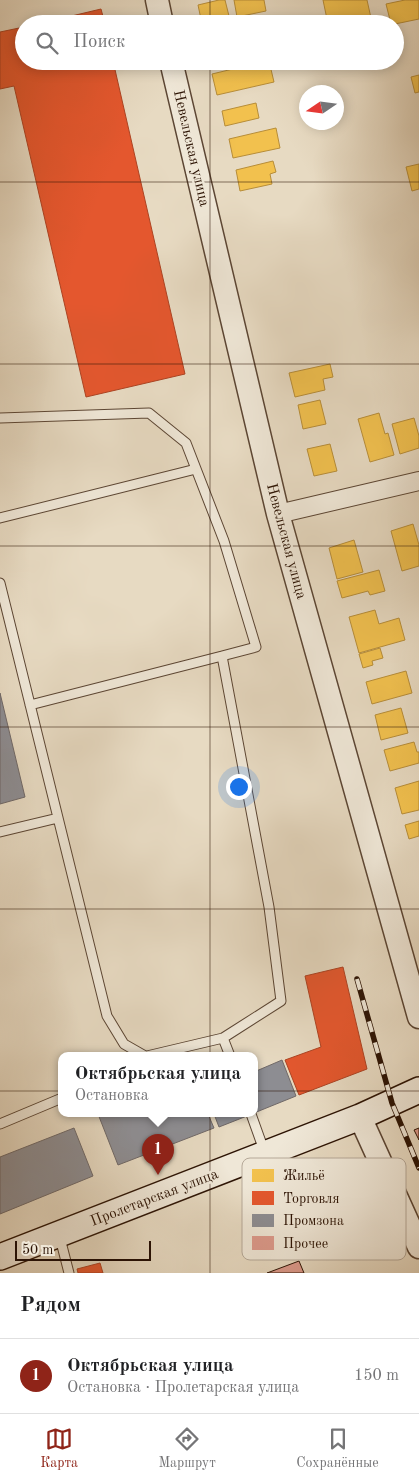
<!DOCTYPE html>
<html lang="ru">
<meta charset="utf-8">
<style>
body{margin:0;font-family:"Old Standard TT",serif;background:#f6f6f6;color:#202124}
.compass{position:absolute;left:299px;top:85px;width:45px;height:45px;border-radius:50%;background:#fff;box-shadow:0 2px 12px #0003;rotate:257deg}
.scale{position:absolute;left:15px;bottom:12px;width:136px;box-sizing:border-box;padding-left:5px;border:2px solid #2d1405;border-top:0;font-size:14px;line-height:18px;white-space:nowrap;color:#2d1405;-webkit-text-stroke:4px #efe7d7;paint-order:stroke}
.you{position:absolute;left:238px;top:786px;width:18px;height:18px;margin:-12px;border:4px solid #fff;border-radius:50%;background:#1a73e8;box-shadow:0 0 0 8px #1a73e833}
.badge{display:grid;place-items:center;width:32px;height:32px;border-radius:50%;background:#8f2418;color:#fff;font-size:16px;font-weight:700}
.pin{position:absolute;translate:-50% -41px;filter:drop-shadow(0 1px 2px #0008)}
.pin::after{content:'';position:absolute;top:26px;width:18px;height:15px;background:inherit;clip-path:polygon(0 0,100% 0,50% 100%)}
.popup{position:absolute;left:58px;top:1052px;width:200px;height:65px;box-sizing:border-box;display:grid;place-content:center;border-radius:10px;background:#fff;filter:drop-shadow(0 1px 4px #0005);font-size:16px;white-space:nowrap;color:#757577}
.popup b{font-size:19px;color:#202124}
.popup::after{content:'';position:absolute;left:50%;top:100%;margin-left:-10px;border:10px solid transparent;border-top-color:#fff}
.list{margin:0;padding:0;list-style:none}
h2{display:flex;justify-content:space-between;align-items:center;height:65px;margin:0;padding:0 20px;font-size:21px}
h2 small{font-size:16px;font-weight:400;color:#757577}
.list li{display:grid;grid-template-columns:32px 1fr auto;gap:15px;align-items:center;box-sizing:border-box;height:75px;padding:0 20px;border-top:1px solid #e0e0e0}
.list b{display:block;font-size:19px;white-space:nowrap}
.list p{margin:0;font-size:16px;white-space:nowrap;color:#757577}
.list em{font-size:16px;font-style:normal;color:#757577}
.icon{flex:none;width:28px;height:28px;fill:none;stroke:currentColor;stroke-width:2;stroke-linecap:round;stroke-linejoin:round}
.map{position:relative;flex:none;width:419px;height:1273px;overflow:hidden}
.search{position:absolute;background:#fff;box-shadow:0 2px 12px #0003;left:15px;right:15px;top:15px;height:55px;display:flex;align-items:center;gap:12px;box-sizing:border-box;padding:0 18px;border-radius:28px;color:#757577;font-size:19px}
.sheet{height:140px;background:#fff}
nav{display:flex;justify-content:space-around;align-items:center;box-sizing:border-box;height:70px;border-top:1px solid #e0e0e0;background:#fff;font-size:14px;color:#757577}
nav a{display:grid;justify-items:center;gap:2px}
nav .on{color:#8f2418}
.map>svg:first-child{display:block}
</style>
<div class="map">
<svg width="419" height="1273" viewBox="0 0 419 1273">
<rect width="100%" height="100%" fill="#e7dac2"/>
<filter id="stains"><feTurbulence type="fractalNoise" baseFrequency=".004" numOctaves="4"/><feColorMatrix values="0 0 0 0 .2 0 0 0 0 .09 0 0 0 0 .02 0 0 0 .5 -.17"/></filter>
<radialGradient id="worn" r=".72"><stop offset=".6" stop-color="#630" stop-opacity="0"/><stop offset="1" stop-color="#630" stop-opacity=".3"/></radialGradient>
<path fill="#f2c14e" stroke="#b78d38" d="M219,0H225L230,20L215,24H202L198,5Z
M234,0H264L266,11L237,17Z
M323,0H367L371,18L343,24H328Z
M405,0H419V19L395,24H391L386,4Z
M266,61H269L274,82L217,95L212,74Z
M419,75V92L415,93L411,77Z
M256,103L259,118L225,126L222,111Z
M276,128L280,148L233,158L229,139Z
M273,161L276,172L270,174L272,184L240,191L236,170Z
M419,164V189L412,191L406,167Z
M330,364L333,377L323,379L325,390L295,397L289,373Z
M320,400L326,424L303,429L298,405Z
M379,413L385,434L388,433L394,455L370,462L358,419Z
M414,418L419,436V448L400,454L392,424Z
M330,444L337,471L314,476L307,449Z
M413,524L419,545V566L402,571L391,531Z
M354,540L363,572L337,579L329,548Z
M379,570L385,591L370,595L368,591L342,598L337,581Z
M375,610L379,624L399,618L405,640L359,653L349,617Z
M380,648L383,658L372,661L373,665L363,668L359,654Z
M406,671L412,693L372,704L366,682Z
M401,708L408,733L381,740L375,715Z
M414,742L417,752H419V763L390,771L384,750Z
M419,781V810L402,814L395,788Z
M419,821V836L409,839L405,825Z"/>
<path fill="#e4572e" stroke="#ad4322" d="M101,9L105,24H38Z
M24,27V61H113L185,374L86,397L14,86L0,89V32Z
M343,967L367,1069L299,1095L285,1060L321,1047L305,976Z
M100,1263L103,1273H78L77,1269Z"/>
<path fill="#8d8d92" stroke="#706968" d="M0,693L25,797L0,804Z
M282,1060L296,1096L254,1113V1072Z
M98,1114H208L214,1128L118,1165Z
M214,1114H252L219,1127Z
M74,1128L93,1176L0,1214V1157Z"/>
<path fill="#dd9a8c" stroke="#2d1405" d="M419,1128V1140L414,1130Z
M299,1261L304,1273H267Z"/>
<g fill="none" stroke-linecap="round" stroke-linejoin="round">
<defs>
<path id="service" d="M0,418L149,413L186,443L224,541L256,647L222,656
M0,518L196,469
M0,583L107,1016L124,1044L145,1056
M30,705L222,656L269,907L281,1001L223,1038L147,1056
M0,832L58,818
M223,1038L230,1056
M251,1114L265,1153
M0,1124L62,1098
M59,1234L69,1273"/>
<path id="minor" d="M278,514L419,481"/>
<path id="tertiary" d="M157,0L162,24
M171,61L278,514L419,1017
M360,1117L419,1247"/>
<path id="secondary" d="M0,1257L360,1117L419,1090"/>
</defs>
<use href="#service" stroke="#5c4634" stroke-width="11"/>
<use href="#minor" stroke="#5c4634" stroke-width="20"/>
<use href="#tertiary" stroke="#5c4634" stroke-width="25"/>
<use href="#secondary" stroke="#2d1405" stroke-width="28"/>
<use href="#service" stroke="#efe7d7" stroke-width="9"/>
<use href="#minor" stroke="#efe7d7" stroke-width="18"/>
<use href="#tertiary" stroke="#efe7d7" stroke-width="22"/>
<use href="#secondary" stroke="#efe7d7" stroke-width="25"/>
<defs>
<path id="rail" d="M357,979L392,1103L419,1168"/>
</defs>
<use href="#rail" stroke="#2d1405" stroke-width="5.5"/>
<use href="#rail" stroke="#efe7d7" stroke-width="4" stroke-dasharray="11" stroke-linecap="butt"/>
</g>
<path fill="none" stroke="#2d1405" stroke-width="1" stroke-opacity="0.55" d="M210,0V24M210,61V1273M0,182H419M0,364H419M0,546H419M0,727H419M0,909H419M0,1091H419"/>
<g text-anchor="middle" stroke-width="5" stroke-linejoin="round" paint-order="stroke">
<g font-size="15" fill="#2d1405" stroke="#efe7d7">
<text transform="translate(192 148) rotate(77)" y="5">Невельская улица</text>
<text transform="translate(287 541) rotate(75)" y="5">Невельская улица</text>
<text transform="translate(154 1197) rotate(-21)" y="5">Пролетарская улица</text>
</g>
</g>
<rect x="242" y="1158" width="164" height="102" rx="8" fill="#efe7d7" stroke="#b5a898" stroke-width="1"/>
<rect x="252" y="1169" width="22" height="13" fill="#f2c14e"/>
<rect x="252" y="1191" width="22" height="14" fill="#e4572e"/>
<rect x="252" y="1214" width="22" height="13" fill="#8d8d92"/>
<rect x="252" y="1236" width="22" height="14" fill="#dd9a8c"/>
<g font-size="14" fill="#2d1405">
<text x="283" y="1180">Жильё</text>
<text x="283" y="1203">Торговля</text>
<text x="283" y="1225">Промзона</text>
<text x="283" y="1248">Прочее</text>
</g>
<rect width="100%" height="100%" filter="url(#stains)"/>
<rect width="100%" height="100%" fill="url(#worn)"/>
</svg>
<svg class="compass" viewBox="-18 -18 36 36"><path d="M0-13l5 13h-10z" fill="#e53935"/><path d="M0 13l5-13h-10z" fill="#757577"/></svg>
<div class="scale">50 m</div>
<div class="you"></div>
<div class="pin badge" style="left:158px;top:1175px">1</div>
<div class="popup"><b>Октябрьская улица</b>Остановка</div>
<div class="search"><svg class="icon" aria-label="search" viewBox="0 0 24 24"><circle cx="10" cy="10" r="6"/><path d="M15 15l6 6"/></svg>Поиск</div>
</div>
<section class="sheet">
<h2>Рядом<small></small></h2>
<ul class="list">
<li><span class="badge">1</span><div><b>Октябрьская улица</b><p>Остановка · Пролетарская улица</p></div><em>150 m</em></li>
</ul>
</section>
<nav>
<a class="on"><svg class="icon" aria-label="map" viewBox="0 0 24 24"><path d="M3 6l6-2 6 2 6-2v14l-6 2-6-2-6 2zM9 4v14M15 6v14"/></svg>Карта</a>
<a><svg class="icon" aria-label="directions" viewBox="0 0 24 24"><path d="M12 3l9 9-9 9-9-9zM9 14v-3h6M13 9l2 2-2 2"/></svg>Маршрут</a>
<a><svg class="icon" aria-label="saved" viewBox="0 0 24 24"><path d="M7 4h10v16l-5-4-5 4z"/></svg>Сохранённые</a>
</nav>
